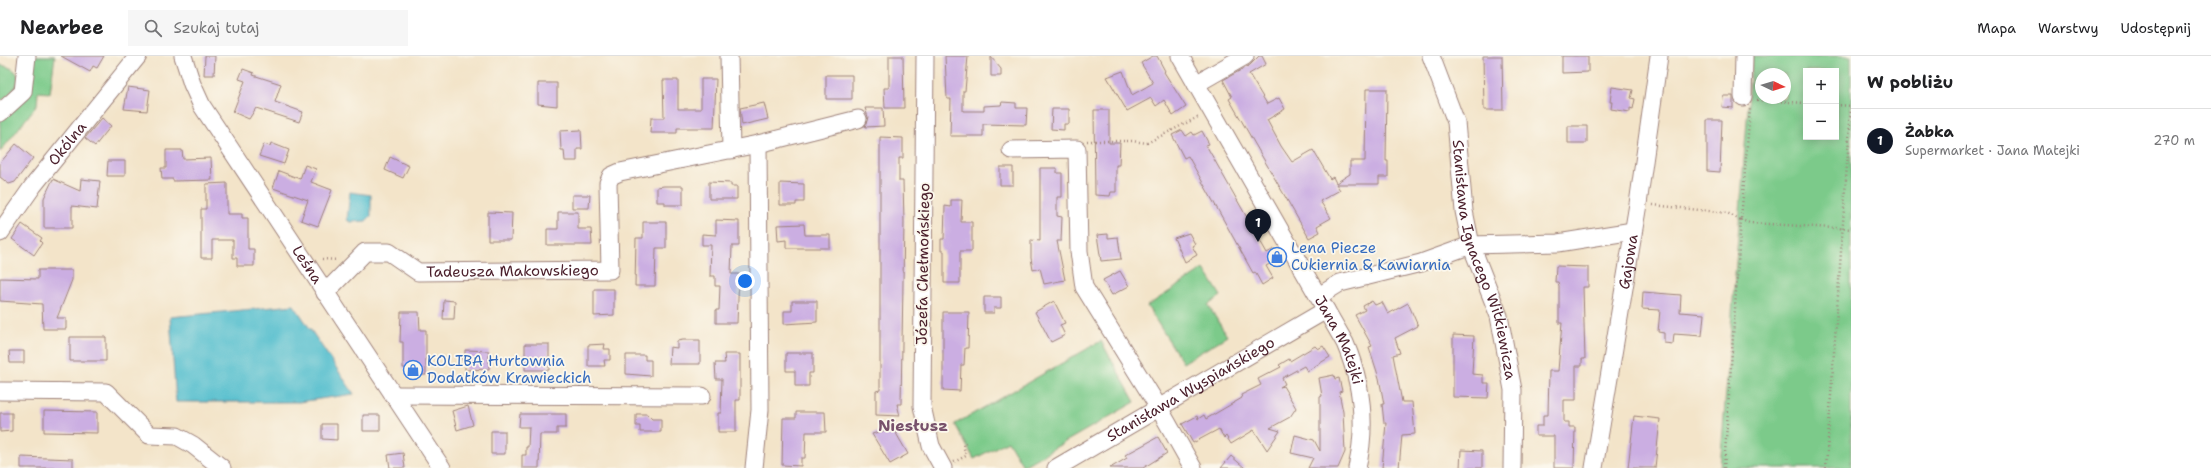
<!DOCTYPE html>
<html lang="pl">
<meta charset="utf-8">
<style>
body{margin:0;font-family:"Shantell Sans",sans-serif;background:#f6f6f6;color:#202124}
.controls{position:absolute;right:12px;top:12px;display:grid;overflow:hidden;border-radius:0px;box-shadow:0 2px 10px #0003}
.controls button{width:36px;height:36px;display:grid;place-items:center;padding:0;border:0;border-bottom:1px solid #e0e0e0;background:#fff;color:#202124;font:20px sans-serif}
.compass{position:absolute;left:1755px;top:12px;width:36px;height:36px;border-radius:50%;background:#fff;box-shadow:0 2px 10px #0003;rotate:94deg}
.you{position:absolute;left:745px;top:225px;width:14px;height:14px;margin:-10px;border:3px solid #fff;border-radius:50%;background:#1a73e8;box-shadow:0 0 0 6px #1a73e833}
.badge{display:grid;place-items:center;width:26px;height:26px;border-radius:50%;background:#111827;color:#fff;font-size:13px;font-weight:700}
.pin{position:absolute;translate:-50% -33px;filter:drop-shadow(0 1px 2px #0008)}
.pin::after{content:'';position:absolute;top:21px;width:14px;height:12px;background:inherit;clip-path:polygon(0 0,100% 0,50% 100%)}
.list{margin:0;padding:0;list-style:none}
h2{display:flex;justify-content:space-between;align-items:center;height:52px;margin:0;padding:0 16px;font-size:17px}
h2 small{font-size:13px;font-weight:400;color:#757577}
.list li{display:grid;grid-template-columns:26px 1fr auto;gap:12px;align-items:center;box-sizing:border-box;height:64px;padding:0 16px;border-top:1px solid #e0e0e0}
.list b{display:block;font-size:15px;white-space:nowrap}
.list p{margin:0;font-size:13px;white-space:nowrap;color:#757577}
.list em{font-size:13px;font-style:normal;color:#757577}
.icon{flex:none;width:22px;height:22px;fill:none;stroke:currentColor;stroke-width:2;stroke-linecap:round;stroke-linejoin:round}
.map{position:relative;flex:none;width:1851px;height:412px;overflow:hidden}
header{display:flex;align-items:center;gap:24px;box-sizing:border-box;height:56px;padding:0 20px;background:#fff;border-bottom:1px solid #e0e0e0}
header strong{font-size:19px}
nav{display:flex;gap:22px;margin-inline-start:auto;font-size:14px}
.search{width:280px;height:36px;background:#f6f6f6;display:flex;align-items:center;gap:10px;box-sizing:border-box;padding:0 14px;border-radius:0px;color:#757577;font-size:15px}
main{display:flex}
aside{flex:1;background:#fff}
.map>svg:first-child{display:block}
</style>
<header>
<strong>Nearbee</strong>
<div class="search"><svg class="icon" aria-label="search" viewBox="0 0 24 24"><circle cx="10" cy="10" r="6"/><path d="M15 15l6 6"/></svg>Szukaj tutaj</div>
<nav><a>Mapa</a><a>Warstwy</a><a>Udostępnij</a></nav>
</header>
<main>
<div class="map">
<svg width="1851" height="412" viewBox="0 0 1851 412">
<rect width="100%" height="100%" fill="#fbf7ec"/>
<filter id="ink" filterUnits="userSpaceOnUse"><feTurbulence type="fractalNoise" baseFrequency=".025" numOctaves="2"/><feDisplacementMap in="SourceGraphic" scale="8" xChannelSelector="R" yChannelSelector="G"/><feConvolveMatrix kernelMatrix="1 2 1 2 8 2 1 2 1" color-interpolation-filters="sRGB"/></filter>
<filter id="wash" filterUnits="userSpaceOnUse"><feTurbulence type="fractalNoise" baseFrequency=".012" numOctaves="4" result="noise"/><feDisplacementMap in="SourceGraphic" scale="16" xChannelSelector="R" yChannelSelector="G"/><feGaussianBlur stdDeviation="0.9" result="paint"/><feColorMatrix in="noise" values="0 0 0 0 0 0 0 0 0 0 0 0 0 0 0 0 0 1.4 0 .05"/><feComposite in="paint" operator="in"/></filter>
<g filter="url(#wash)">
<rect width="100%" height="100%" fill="#f3e4c9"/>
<path fill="#7cca8a" stroke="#63745a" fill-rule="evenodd" d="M33,0H55L50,37L38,36L37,49L0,96V61Z
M1752,0H1851V412H1720ZM1806,15H1836V81H1806ZM1761,18H1785V42H1761Z
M0,9C30,14 17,34 0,46Z
M1204,213L1221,240L1208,249L1227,280L1183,307L1147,250Z
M1101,285L1135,346L1023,410L1008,385L974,403L955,368Z"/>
<path fill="#51bdcd" stroke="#4e6e7c" d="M350,136L371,139V160L366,165L351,166L347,164Z
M294,249L354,338L299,346H176L170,261Z"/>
<g id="blocks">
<path fill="#cbaee2" d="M61,0H104L97,12L93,10L90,16Z
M205,0H215L214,19H204Z
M889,0H903L904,52H885L884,32H889Z
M945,0H968L965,35H963V55H984V50L1001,49L1002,46L1016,47V52H1027L1026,69L983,68V80H950L951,43H947Z
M1153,0H1157L1165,15L1164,16L1186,51L1173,60L1164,44L1156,50L1151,42L1127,55L1107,21L1123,15L1132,39L1153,27L1141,7Z
M1259,0H1262L1266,8L1249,18L1267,48L1279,42L1285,53L1267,64L1281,90L1292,106L1313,94L1330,123L1333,121L1336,127L1350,118V105H1365L1366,33H1387L1386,105H1388V121H1379V128H1336L1340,134L1320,145L1331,162L1317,170L1320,176L1309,182L1229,43L1232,41L1223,24L1250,9Z
M1483,0H1502L1503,54H1484Z
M1562,0H1588V16L1562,17Z
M991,1L1001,13V20H991Z
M243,13L254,17L253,19L281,28L275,46L303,56L299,66L256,52L249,63L233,56L245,25L239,23Z
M826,19H852V43H826Z
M701,23H716L714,72H677V77H650L651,62H664L663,24H678V53H701Z
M538,27H557V50L538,48Z
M128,31L150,34L147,55L124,53Z
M1612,31L1633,34L1631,42L1635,43L1633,53L1630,52V56L1611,53L1612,46H1610Z
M1723,40H1733V52L1722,51Z
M764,47L768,63L742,69L740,52Z
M865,52H883L884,70L865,71L868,61Z
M1052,53H1069V68H1064V74L1051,73Z
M1094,54H1109V87H1120L1119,109H1116V136H1111L1110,140L1095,139Z
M102,62L111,70L95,90L85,82Z
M1707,64H1722L1720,116L1707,115Z
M1568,70H1587V87H1568Z
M581,74L582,93H577V105H565L564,94H561L560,75Z
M1182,74L1186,80L1192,76L1194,79L1202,75L1209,88L1206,89L1267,197L1274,193L1280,202L1266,210L1273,222L1262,229L1255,216L1253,217L1188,100L1184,102L1172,79Z
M880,81L903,82V102H899V125H903L904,166L901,348H897L900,360L876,359V335L880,334Z
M271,87L289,94L284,108L259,100L264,88L270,90Z
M16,88L33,102L15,126L9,128L0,121V107Z
M166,94H182L183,103L211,102L212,124L173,125V123H162L161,112H166Z
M390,101L409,110L403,122L385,114Z
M108,105H125V120H107Z
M305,109L316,113L311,126L332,134L318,170L301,164L308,144L273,132L279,115L300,123Z
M1000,111H1013V129H1000Z
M1040,112H1057V117H1062V141H1057V160L1062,161L1061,185H1057L1065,224L1044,228L1040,212L1033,214L1031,202V184L1040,185Z
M53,123L80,135L81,123L100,125L97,153L72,150V172H44V142Z
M709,126L731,127V130H737V143H709Z
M227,127V158H242V162H248V193H254V210H237V202H233V184H212V202H201V153H206V128Z
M780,127L804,128V146H796V149H780Z
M664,130H683V149H665V146H657V131Z
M572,139H590L589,152H572Z
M951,144H962L961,166H972V195H960V227H944V195H941V183H944L945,150L951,151Z
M488,156L512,157L511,184H488Z
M558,156H578V173H591L592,189H547V173H558Z
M716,164L739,165V190H732L731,218H739L737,267H716V254H719L720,230H715V220H710L711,189H702V178L716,179Z
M643,166H666V192H656L655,230H635L636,182H643Z
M22,168L42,182L40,185L42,187L34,199L12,183Z
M804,168L805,179H830V192H786V184L778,185L777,169Z
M1189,177L1195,188L1192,190L1197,199L1185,206L1174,182Z
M1108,178V182L1118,181L1121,203L1101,205L1097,179Z
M1556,210L1588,211V231H1583L1585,303H1582V310H1576V344H1564V366H1569V371H1575L1574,412H1554V380H1536V370H1543V359H1548L1549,315H1558L1562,267H1559V230L1558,226H1555Z
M38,214H72V224L57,262H66V273H43L42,248L0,245V222L38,223Z
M1120,215L1129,230L1112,239L1103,224Z
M594,233H614V259L594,260Z
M1643,236L1681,239L1680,256L1704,258L1702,280L1674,278L1673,288L1664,287V277L1658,276L1660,254L1642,253Z
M984,241H1001V252H994V257H984Z
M444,244L455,245L454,263H443Z
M792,245H817V266L784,268V255H792Z
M1054,245L1065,267L1060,269L1065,279L1051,286L1035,256Z
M1372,245L1375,249L1382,246L1388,258L1408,247L1418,270L1395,282L1400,297L1393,299L1402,346H1412L1415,378L1402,379L1399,412H1382L1386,367H1384L1382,348H1384L1379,322L1369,291L1372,290L1355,259L1365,254L1363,250Z
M401,256H419L420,274H426V319H406V312H403V286H400Z
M943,256H969L968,292H965L964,309H961L960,335L943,334Z
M1453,279L1474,280L1472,318L1483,319V327H1489L1488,342L1453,341Z
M70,281H106V305H70Z
M683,284H700V308H669L670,291L677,292V285Z
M525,288H549V314H525Z
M605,288L604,293H610V304H604L605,310H588V289Z
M1315,290L1318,293L1323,290L1330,301L1307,315L1304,310L1282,322L1285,328L1280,331L1283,330L1296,352L1290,361L1270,372L1280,375L1267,394L1254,374L1231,388L1226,380L1224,382L1219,373L1193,387L1182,368L1197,360L1198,363L1204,359L1206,363L1242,342L1241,339L1261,329L1258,323L1281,311L1279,309L1289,303L1290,305Z
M465,294L489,295V313L465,314V308L461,303L465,300Z
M9,295H24V307H10Z
M786,297H813V317H809V330H795V315H786Z
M724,298H740V344H736V376H718V357H721L722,323H716L715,307H725Z
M626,299H645V304H651V320L626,318Z
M1334,319L1335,323L1339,322L1342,335L1339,336L1343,356L1345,396L1338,412H1308L1313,402L1291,397L1295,379L1314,384L1320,395V341L1322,340L1319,322Z
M468,350L473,369L457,374L452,355Z
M44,355L97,356V377L44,376Z
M796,356H825L826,376H806L805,402H801V410L782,409L783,362H796Z
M0,357H12V375L0,376Z
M520,358H566V372H557V378H540L539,412H522V399H526V391H528L529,371H519Z
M636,358H647L652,363H661V376H640V370H636Z
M363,359H380V375H363Z
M1634,360L1660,363L1655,412H1628Z
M322,368H337V384L322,383Z
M893,372L908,398L890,408L872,378Z
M491,375H505V398H491Z
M1158,381L1167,397L1143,412H1110L1127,402L1125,399Z
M1461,394L1482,395V412H1460Z
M403,397L405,412H390L388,399Z
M1231,400L1245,412H1221Z
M21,401L73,403V412H21Z"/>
</g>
</g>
<g filter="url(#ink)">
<use href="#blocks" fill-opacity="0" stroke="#9e827a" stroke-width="1"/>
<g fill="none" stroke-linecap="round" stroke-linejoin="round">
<defs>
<g id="minor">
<path id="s1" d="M183,0L192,28L202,50L442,412"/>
<path d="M729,0L731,94"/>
<path d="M925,0L922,350L931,390L943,412"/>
<path id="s2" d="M1180,0L1345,287C1362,327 1367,369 1357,412"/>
<path id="s3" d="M1431,0L1456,66L1464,155L1471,189L1499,260L1513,334L1512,412"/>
<path d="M1196,28L1245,0"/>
<path d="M1743,41L1744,0"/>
<path d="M0,57L23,36L27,0"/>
<path d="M1011,94L1077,93L1079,195L1084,231L1159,352L1193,412"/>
<path id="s4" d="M0,177L33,130L138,0"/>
<path id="s5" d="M325,237L365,196H389L418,216L610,214L608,127L611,120L620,116L758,88L858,63"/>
<path d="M1319,240L1340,227L1421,207L1471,189L1558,187L1633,175"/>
<path d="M0,335L106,336L149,379L177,380L193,389L222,412"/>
<path d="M393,339L702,340"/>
<path d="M754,412L760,354L758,88"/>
<path id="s6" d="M1056,412L1326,254"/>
<path id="s7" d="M1594,412L1638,148L1659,0"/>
</g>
</defs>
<use href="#minor" stroke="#9e827a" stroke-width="19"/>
<path stroke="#9e827a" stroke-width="2.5" stroke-dasharray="1 3" stroke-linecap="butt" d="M1757,44L1806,47
M1836,49L1851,50
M1087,85H1132L1147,87L1200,60
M1653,149L1727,157L1741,164L1750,53
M322,203L337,204
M954,406L966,400L963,388L966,387
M1724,412L1741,164L1750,167L1851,173
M1826,412L1851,51"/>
<use href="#minor" stroke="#fff" stroke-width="17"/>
</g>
</g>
<defs>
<symbol id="shop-ring" viewBox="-11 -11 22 22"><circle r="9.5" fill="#fbf7ec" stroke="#3f7fe0" stroke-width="1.5"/><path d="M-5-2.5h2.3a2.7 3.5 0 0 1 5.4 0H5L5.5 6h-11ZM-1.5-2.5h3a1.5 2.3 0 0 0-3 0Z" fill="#3f7fe0"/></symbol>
</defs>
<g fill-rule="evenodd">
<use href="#shop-ring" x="1266" y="190" width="22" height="22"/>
<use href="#shop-ring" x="402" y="303" width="22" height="22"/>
</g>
<g text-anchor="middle" stroke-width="3.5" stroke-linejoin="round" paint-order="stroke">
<g font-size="15" fill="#4a1f2b" stroke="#fbf7ec">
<text dy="5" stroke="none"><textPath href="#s4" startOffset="112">Okólna</textPath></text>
<text dy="5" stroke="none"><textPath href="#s3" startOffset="212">Stanisława Ignacego Witkiewicza</textPath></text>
<text dy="5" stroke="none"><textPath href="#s7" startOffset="209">Gajowa</textPath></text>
<text transform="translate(923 208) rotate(-89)" y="5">Józefa Chełmońskiego</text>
<text dy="5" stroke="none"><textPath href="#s1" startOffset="244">Leśna</textPath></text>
<text dy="5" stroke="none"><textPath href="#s5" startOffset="211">Tadeusza Makowskiego</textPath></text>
<text dy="5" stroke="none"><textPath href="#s2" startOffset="326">Jana Matejki</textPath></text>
<text dy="5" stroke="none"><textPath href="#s6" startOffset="156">Stanisława Wyspiańskiego</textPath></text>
</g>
<g font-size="15" fill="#366cbe" stroke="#fbf7ec" text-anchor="start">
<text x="1291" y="197">Lena Piecze<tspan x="1291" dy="17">Cukiernia &amp; Kawiarnia</tspan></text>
<text x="427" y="310">KOLIBA Hurtownia<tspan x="427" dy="17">Dodatków Krawieckich</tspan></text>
</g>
<g font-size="16" font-weight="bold" fill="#77516b" stroke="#fbf7ec">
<text x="913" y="375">Niesłusz</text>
</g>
</g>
</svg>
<div class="controls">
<button>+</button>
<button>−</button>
</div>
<svg class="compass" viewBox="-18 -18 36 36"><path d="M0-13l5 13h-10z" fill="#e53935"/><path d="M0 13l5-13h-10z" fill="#757577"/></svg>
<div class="you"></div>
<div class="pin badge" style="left:1258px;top:186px">1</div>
</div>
<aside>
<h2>W pobliżu<small></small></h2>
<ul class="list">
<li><span class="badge">1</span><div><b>Żabka</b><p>Supermarket · Jana Matejki</p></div><em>270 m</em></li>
</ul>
</aside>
</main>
